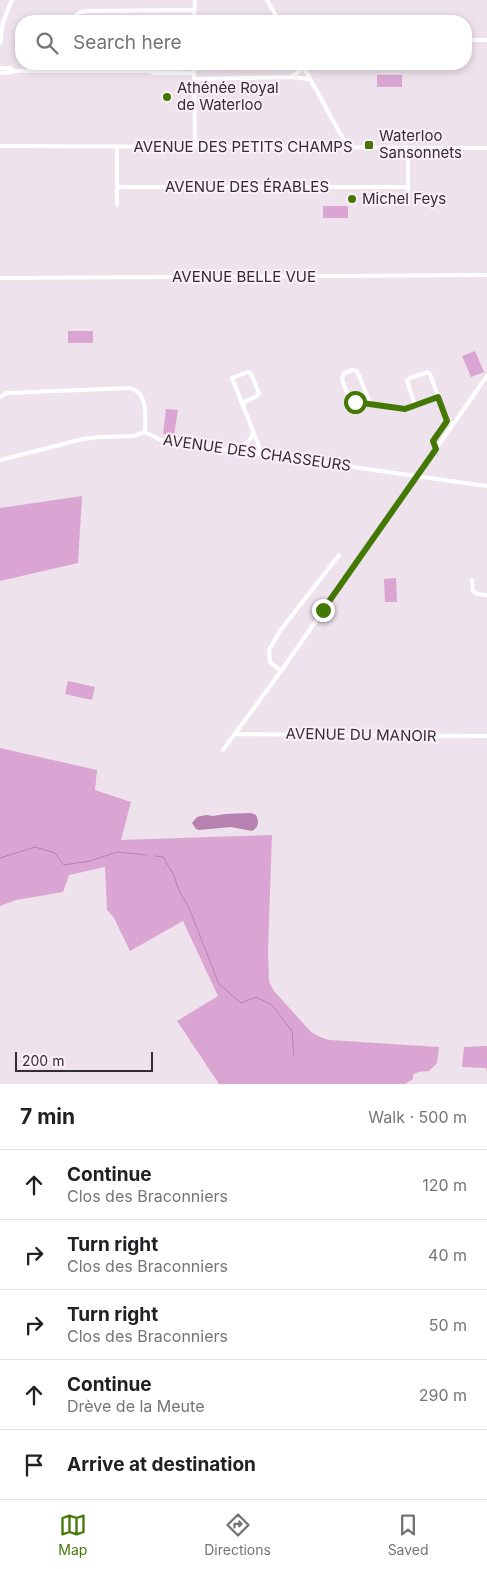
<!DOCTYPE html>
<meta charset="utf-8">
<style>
body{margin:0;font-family:Inter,sans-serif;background:#f2f2f2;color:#202124}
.scale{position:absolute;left:15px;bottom:12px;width:138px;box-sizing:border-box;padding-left:5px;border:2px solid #322d31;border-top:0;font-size:14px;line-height:18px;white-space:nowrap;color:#322d31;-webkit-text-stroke:4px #fceffa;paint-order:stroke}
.stop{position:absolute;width:15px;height:15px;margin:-11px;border:4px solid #447805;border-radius:50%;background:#fff}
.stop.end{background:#447805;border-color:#fff;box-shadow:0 1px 5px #0008}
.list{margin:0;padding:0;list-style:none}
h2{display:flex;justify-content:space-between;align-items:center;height:65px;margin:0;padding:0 20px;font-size:21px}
h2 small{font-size:16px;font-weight:400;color:#757577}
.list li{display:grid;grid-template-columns:32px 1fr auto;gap:15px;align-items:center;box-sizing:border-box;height:70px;padding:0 20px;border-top:1px solid #e0e0e0}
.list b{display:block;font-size:19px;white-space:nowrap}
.list p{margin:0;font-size:16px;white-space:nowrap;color:#757577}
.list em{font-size:16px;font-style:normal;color:#757577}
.icon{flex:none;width:28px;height:28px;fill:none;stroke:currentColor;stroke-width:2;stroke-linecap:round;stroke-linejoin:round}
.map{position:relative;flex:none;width:487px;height:1084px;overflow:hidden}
.search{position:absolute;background:#fff;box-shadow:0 2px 8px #0003;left:15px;right:15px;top:15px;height:55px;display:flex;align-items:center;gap:12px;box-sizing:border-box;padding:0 18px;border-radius:20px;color:#757577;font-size:19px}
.sheet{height:415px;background:#fff}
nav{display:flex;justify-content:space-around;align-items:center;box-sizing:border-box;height:70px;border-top:1px solid #e0e0e0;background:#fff;font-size:14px;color:#757577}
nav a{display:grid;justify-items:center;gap:2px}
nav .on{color:#447805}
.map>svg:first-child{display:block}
</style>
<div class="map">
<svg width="487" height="1084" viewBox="0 0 487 1084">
<rect width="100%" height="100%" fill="#eee2ec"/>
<path fill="#daa5d3" d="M377,75H402V87H377Z
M323,206H348V218H323Z
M68,331H93V343H68Z
M475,351L484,372L471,377L462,356Z
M166,409L178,410L174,435L163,434Z
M82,496L78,563L0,581V508Z
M396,578L397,602H385L384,579Z
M68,681L95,687L92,700L65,694Z
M0,748L97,770L95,790L131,802L121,840L272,835L268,950L269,982L274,991L311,1032L320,1037L329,1040L439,1047L437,1063L429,1071L418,1072L413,1075V1079L405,1084H219L177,1021L218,996L183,921L130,951L114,918L107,910L105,867L69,875L63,892L16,900L0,906Z
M487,1046V1073L486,1068L462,1067L464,1047Z"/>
<path fill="#b781b0" d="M251,813L256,815C259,822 259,827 252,831L231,827L199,830L196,829L192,823L197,817L206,815L213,816L225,814Z"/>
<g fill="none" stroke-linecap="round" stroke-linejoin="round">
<path stroke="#b781b0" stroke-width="1" d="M155,856L163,857L174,875L179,891L189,908L219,984L241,1003L256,997L272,1005L292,1031L294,1056
M0,858L35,847L55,853L64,865L90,861L117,852L147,855"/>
<path stroke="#fff" stroke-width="4" d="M267,0L279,21
M71,21L80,12L88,11L195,10
M194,21L195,0
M466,40H487
M0,43L3,22L12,0
M194,64L195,147
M302,64L348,148
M0,68H10L14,71
M149,71L155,73H194
M0,73L11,72L14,71H149L154,69L194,68
M291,77L309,64
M194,79L291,77L310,79
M0,146L487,148
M117,187H407
M408,203V148
M117,205V147
M0,278L487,275
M0,397L7,393L130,388C149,393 145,417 145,432
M242,403L257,396L259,393L251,374L248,372L232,378L262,454
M371,405L357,371L353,370L344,373L342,379C345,387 347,398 355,402L399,409H405L438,397
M415,405L407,381L410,378L428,372L430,374L447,421L453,424
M436,449L433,441L447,421
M234,450C243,445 251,443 253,432
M0,460L83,439L100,437L134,436L145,432L161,440L487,486
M472,580L473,591L477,594L487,595
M281,671L270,662L269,650L280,631L339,555
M235,734L487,736
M223,750L281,671L487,376"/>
</g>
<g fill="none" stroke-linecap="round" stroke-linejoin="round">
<path stroke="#447805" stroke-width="6" d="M323,610L436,449L433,441L447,421L438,397L405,409L355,402"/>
</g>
<g fill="#447805" stroke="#fceffa" stroke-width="2">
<circle cx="167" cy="97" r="5"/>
<rect x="364" y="140" width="10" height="10" rx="2.5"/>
<circle cx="352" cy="199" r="5"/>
</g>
<g text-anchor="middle" stroke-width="4" stroke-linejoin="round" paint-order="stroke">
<g font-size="15" fill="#322d31" stroke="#fceffa" text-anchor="start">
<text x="177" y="93">Athénée Royal<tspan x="177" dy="17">de Waterloo</tspan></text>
<text x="379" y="141">Waterloo<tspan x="379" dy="17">Sansonnets</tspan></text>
<text x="362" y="204">Michel Feys</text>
</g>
<g font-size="15" fill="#322d31" stroke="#fceffa">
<text x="243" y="152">AVENUE DES PETITS CHAMPS</text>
<text x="247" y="192">AVENUE DES ÉRABLES</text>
<text x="244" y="282">AVENUE BELLE VUE</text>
<text transform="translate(257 453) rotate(8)" y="5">AVENUE DES CHASSEURS</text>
<text transform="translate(361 735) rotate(1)" y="5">AVENUE DU MANOIR</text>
</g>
</g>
</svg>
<div class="scale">200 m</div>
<div class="stop" style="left:355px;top:402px"></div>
<div class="stop end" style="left:323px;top:610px"></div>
<div class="search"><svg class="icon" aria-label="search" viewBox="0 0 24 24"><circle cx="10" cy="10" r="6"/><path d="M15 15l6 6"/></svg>Search here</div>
</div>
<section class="sheet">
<h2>7 min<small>Walk · 500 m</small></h2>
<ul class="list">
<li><svg class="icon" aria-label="ahead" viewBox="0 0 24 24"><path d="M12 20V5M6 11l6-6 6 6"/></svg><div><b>Continue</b><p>Clos des Braconniers</p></div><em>120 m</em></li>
<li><svg class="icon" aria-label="right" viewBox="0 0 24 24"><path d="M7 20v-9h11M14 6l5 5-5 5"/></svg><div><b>Turn right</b><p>Clos des Braconniers</p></div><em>40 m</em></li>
<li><svg class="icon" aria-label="right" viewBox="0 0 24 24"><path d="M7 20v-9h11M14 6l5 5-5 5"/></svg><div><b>Turn right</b><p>Clos des Braconniers</p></div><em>50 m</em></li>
<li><svg class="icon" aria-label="ahead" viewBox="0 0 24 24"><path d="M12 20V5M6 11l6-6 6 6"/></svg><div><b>Continue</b><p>Drève de la Meute</p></div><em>290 m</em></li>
<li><svg class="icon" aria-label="arrive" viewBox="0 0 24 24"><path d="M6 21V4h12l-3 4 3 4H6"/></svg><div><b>Arrive at destination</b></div></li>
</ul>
</section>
<nav>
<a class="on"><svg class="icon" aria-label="map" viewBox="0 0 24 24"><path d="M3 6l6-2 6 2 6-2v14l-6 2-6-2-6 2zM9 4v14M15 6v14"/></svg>Map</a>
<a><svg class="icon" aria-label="directions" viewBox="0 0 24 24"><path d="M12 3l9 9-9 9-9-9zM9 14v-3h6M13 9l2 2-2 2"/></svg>Directions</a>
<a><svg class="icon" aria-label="saved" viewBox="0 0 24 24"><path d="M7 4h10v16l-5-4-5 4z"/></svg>Saved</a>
</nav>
